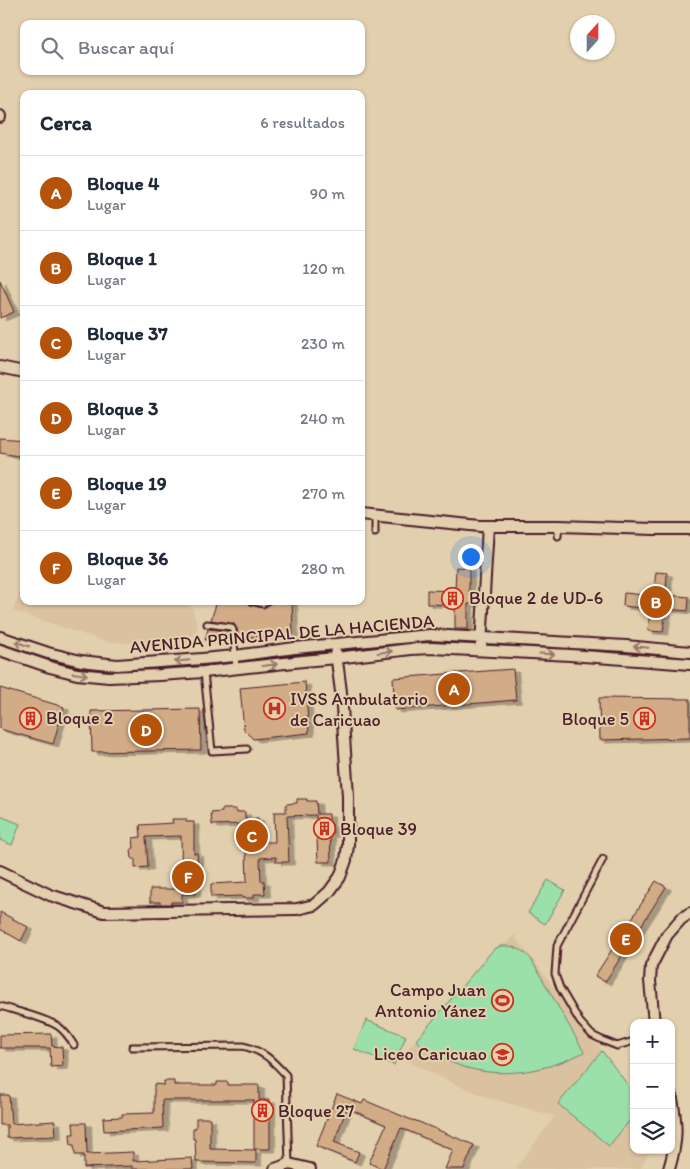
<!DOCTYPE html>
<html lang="es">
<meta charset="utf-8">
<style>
body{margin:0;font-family:Itim,sans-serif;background:#f2f2f3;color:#1f2937}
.controls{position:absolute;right:15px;bottom:15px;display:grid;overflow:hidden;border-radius:10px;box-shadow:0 1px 4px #0004}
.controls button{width:45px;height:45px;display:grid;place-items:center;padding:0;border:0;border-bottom:1px solid #e0e1e3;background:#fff;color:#1f2937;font:25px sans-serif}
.compass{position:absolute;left:570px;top:15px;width:45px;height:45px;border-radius:50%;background:#fff;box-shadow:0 1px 4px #0004;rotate:21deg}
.you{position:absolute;left:470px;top:556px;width:18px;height:18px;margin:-12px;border:4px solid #fff;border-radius:50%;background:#1a73e8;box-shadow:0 0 0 8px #1a73e833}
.badge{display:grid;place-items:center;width:32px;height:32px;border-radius:50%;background:#b45309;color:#fff;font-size:16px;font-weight:700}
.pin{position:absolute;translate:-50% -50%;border:2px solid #fff;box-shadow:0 1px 5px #0006}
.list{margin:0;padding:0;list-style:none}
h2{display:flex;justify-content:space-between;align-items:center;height:65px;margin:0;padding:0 20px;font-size:21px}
h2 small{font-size:16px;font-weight:400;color:#747a83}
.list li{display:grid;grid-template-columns:32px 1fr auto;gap:15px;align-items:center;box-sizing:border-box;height:75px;padding:0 20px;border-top:1px solid #e0e1e3}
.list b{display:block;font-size:19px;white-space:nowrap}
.list p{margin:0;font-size:16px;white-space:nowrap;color:#747a83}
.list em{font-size:16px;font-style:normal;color:#747a83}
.icon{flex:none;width:28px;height:28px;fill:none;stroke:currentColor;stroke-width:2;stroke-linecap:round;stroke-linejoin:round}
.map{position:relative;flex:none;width:690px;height:1169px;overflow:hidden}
.search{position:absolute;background:#fff;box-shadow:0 1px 4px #0004;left:20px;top:20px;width:345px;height:55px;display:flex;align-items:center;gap:12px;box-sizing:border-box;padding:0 18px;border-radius:10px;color:#747a83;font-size:19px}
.panel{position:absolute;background:#fff;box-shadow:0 1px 4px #0004;left:20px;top:90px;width:345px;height:515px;border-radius:10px}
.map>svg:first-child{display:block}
</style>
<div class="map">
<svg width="690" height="1169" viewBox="0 0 690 1169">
<defs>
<filter id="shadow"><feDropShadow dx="5.5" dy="3" stdDeviation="0" flood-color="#0004"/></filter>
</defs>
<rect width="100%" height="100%" fill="#e2cfad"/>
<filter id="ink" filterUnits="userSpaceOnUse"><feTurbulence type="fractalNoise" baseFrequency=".02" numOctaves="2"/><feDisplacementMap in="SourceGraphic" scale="10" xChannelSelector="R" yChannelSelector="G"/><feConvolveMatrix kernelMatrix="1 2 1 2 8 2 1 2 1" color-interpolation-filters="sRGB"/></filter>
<g filter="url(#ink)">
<path fill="#dac19f" d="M24,583V601H178L191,606L198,627L187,645L107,642L13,611Z
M514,935L634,1093V1150H650L640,1169H515L555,1116L486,1097L442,1078L400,1057Z"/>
<path fill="#9be0ab" stroke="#72806b" d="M0,816L20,824L12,845L0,840Z
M548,880L565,890L545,924L528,913Z
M501,946C514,945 523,950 531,959L584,1052C530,1080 464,1083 416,1040L494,949Z
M366,1020L406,1036L394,1065L354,1049Z
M602,1051L634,1093V1115L609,1146L558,1104Z"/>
<path fill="#d2ac86" stroke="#4a1f2b" filter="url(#shadow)" d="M0,280L14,312L0,318Z
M0,438L24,440V457L0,453Z
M456,567L469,568V592H477V604H468V629H455V605L427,604V590L455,591Z
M656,572L667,573L666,595L689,597L688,611L666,609L663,632L648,631L650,609L623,606L624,593L653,596Z
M217,601H248L250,605L263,608L270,604L271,601H292L293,634L238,638L237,629L234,624L211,620Z
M208,629L228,631L229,638L205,640Z
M513,669L516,700L395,710L393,678Z
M305,682L309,733L253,739L244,730L240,688Z
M0,688L64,707L53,744L0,729Z
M599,698L690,699V738L600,740Z
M200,709L201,750L92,752L91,711Z
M297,799H307V801H316L317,814H329V824H332L333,834H330L331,862H318L316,815L287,816L289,862H276V857L260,858L261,881H264L265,894H254V898H242V896L211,897V884L247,882L245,824L212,825L211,813L222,812V809H236V812H245V819L258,818L259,842H275L274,812H286V804L297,803Z
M172,819H186V822H194V854L197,853L198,865H195V894H182V902H171V904H160V902H150V889H182L181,836L146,837L148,867L135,868V859H132L131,849L134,848L133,838L141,837L140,825L173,823Z
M656,881L666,887L605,982L595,976Z
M0,912L28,927L21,941L0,929Z
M51,1034L52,1046L62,1047L63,1066L51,1067L50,1048H0V1035Z
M164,1081H174V1085H217V1082H228V1085H259V1100H270V1149H254V1100H162L163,1128L104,1131L103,1118L122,1117V1114L154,1113V1084L164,1085Z
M337,1094L362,1104L364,1100L414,1121V1120L474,1145L464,1169H445L453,1150L401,1128L383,1169L369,1163L386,1125L347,1108L334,1142L359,1152L355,1162L316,1146Z
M0,1095H9L11,1124L55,1121L56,1136L7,1138V1125H0Z
M196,1118H210V1149L256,1150V1163L196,1162L195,1139H193V1128H196Z
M73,1123H86L87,1154L133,1152V1161L192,1158L193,1169H132V1166L84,1168V1155H75L74,1145H71L70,1134H74Z"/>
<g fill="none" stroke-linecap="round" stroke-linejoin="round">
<defs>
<path id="lane" d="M375,516V533
M558,536L559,526
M252,601L263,604L267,601
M207,624L231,627L233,630L236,668
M204,672L212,751L247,749
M603,859L557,946L555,974L560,988L580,1022L592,1035L602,1040L617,1046L634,1041
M0,1006C16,1011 47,1018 59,1027C66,1032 70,1039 74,1045
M132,1047L243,1046C264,1051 272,1060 286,1075L289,1164"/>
<path id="street" d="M0,116V117
M0,367L24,372
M361,514L480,526H559L654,529H690
M0,637L48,653L81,661L117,665L202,659L235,656L295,648L430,635L626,646L690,652
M481,645L488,526
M0,650L50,667L77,674L109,677L160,675L204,672L303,661L336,658L411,649L432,648L570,655L690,664
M0,871L50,895L104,912L297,909L314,905L329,892L340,877L346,860L348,845V796L341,692L336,653
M654,1023L650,981L651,966L667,935L681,919L690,913
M275,1169L289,1164L310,1169
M669,1169C678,1140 677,1123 671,1094"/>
</defs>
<use href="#lane" stroke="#4a1f2b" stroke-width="9"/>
<use href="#street" stroke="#4a1f2b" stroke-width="14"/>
<use href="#lane" stroke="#e2cfad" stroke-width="5"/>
<use href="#street" stroke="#e2cfad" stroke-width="10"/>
</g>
<defs><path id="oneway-shaft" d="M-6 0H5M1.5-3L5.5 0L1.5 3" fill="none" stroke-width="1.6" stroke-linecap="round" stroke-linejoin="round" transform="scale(1.25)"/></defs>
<g stroke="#96776c">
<use href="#oneway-shaft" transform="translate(22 644) rotate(-162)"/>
<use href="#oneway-shaft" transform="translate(641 647) rotate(-174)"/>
<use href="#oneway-shaft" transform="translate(385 652) rotate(-7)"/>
<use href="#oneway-shaft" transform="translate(547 654) rotate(3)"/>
<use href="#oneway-shaft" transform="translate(182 661) rotate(175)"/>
<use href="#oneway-shaft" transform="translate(270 665) rotate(-7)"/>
<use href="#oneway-shaft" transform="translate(80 674) rotate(8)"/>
</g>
</g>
<defs>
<symbol id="building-ring" viewBox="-11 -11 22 22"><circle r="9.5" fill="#e2cfad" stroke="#c8321e" stroke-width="1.5"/><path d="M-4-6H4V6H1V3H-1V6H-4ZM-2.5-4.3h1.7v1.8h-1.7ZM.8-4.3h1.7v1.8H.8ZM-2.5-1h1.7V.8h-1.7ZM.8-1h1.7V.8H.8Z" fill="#c8321e"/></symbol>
<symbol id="hospital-ring" viewBox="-11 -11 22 22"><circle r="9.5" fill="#e2cfad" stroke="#c8321e" stroke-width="1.5"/><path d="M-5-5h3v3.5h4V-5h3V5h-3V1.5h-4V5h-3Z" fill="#c8321e"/></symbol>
<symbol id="stadium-ring" viewBox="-11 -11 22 22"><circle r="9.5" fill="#e2cfad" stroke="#c8321e" stroke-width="1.5"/><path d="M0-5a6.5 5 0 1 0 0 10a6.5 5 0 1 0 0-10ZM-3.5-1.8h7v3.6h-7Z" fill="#c8321e"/></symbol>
<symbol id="school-ring" viewBox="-11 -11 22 22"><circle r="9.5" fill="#e2cfad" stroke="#c8321e" stroke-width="1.5"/><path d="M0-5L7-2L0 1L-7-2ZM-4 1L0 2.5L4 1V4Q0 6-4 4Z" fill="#c8321e"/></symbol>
</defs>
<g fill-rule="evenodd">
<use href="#building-ring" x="440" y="586" width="25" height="25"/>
<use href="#hospital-ring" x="262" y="696" width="25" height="25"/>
<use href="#building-ring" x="18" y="706" width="25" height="25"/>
<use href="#building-ring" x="632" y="706" width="25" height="25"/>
<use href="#building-ring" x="312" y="816" width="25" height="25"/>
<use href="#stadium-ring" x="490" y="988" width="25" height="25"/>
<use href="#school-ring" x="490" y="1042" width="25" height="25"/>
<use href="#building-ring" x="250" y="1098" width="25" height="25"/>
</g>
<g text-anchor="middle" stroke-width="4" stroke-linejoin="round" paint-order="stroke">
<g font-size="18" fill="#4a1f2b" stroke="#e2cfad" text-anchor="start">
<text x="469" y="604">Bloque 2 de UD-6</text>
<text x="290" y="705">IVSS Ambulatorio<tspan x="290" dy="21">de Caricuao</tspan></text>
<text x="46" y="724">Bloque 2</text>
<text x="629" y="725" text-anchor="end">Bloque 5</text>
<text x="340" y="835">Bloque 39</text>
<text x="486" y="996" text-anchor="end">Campo Juan<tspan x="486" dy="21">Antonio Yánez</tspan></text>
<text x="487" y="1060" text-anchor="end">Liceo Caricuao</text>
<text x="278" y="1117">Bloque 27</text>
</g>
<g font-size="18" fill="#4a1f2b" stroke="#e2cfad">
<text transform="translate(282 634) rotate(-5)" y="6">AVENIDA PRINCIPAL DE LA HACIENDA</text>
</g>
</g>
</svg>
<div class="controls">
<button>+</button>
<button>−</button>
<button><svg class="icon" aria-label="layers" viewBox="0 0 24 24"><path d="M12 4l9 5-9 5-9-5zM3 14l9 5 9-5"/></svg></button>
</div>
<svg class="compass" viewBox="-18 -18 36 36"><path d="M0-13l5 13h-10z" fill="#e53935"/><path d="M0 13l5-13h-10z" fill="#747a83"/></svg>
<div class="you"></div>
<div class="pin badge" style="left:454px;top:689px">A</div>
<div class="pin badge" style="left:656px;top:602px">B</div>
<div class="pin badge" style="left:252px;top:836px">C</div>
<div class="pin badge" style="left:146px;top:730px">D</div>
<div class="pin badge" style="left:626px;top:939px">E</div>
<div class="pin badge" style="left:188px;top:877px">F</div>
<div class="search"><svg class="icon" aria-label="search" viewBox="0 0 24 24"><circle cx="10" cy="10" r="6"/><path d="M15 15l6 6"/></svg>Buscar aquí</div>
<section class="panel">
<h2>Cerca<small>6 resultados</small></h2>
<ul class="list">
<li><span class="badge">A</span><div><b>Bloque 4</b><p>Lugar</p></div><em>90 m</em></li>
<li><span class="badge">B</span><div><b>Bloque 1</b><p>Lugar</p></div><em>120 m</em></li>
<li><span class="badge">C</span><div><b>Bloque 37</b><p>Lugar</p></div><em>230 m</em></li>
<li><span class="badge">D</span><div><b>Bloque 3</b><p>Lugar</p></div><em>240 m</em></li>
<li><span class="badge">E</span><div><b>Bloque 19</b><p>Lugar</p></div><em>270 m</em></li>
<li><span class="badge">F</span><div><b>Bloque 36</b><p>Lugar</p></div><em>280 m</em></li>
</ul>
</section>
</div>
